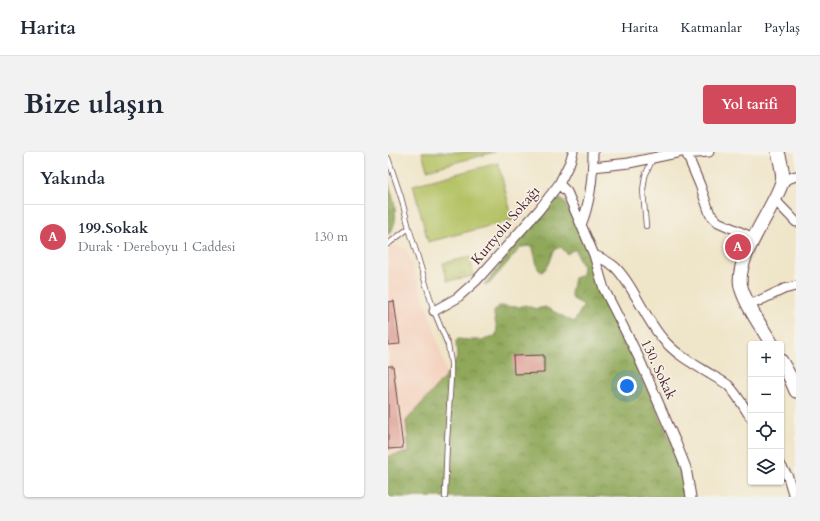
<!DOCTYPE html>
<html lang="tr">
<meta charset="utf-8">
<style>
body{margin:0;font-family:Cardo,serif;background:#f2f2f3;color:#1f2937}
.controls{position:absolute;right:12px;bottom:12px;display:grid;overflow:hidden;border-radius:4px;box-shadow:0 1px 3px #0004}
.controls button{width:36px;height:36px;display:grid;place-items:center;padding:0;border:0;border-bottom:1px solid #e0e1e3;background:#fff;color:#1f2937;font:20px sans-serif}
.you{position:absolute;left:239px;top:234px;width:14px;height:14px;margin:-10px;border:3px solid #fff;border-radius:50%;background:#1a73e8;box-shadow:0 0 0 6px #1a73e833}
.badge{display:grid;place-items:center;width:26px;height:26px;border-radius:50%;background:#d1495b;color:#fff;font-size:13px;font-weight:700}
.pin{position:absolute;translate:-50% -50%;border:2px solid #fff;box-shadow:0 1px 4px #0006}
.list{margin:0;padding:0;list-style:none}
h2{display:flex;justify-content:space-between;align-items:center;height:52px;margin:0;padding:0 16px;font-size:17px}
h2 small{font-size:13px;font-weight:400;color:#747a83}
.list li{display:grid;grid-template-columns:26px 1fr auto;gap:12px;align-items:center;box-sizing:border-box;height:64px;padding:0 16px;border-top:1px solid #e0e1e3}
.list b{display:block;font-size:15px;white-space:nowrap}
.list p{margin:0;font-size:13px;white-space:nowrap;color:#747a83}
.list em{font-size:13px;font-style:normal;color:#747a83}
.icon{flex:none;width:22px;height:22px;fill:none;stroke:currentColor;stroke-width:2;stroke-linecap:round;stroke-linejoin:round}
.map{position:relative;flex:none;width:408px;height:345px;overflow:hidden;border-radius:4px}
header{display:flex;align-items:center;gap:24px;box-sizing:border-box;height:56px;padding:0 20px;background:#fff;border-bottom:1px solid #e0e1e3}
header strong{font-size:19px}
nav{display:flex;gap:22px;margin-inline-start:auto;font-size:14px}
.intro{display:flex;align-items:center;justify-content:space-between;box-sizing:border-box;height:96px;padding:0 24px}
h1{margin:0;font-size:28px}
.button{padding:10px 18px;border-radius:4px;background:#d1495b;color:#fff;font-size:14px;font-weight:700}
main{display:flex;gap:24px;padding:0 24px}
aside{flex:1;background:#fff;border-radius:4px;box-shadow:0 1px 3px #0004}
.map>svg:first-child{display:block}
</style>
<header>
<strong>Harita</strong>
<nav><a>Harita</a><a>Katmanlar</a><a>Paylaş</a></nav>
</header>
<div class="intro"><h1>Bize ulaşın</h1><a class="button">Yol tarifi</a></div>
<main>
<aside>
<h2>Yakında<small></small></h2>
<ul class="list">
<li><span class="badge">A</span><div><b>199.Sokak</b><p>Durak · Dereboyu 1 Caddesi</p></div><em>130 m</em></li>
</ul>
</aside>
<div class="map">
<svg width="408" height="345" viewBox="0 0 408 345">
<defs>
<pattern id="forest-crowns" width="20" height="18" patternUnits="userSpaceOnUse"><rect width="20" height="18" fill="#8fa85a"/><path d="M2 6a3 3 0 1 1 6 0M12 15a3 3 0 1 1 6 0" fill="none" stroke="#77884b"/></pattern>
<pattern id="park-crowns" width="20" height="18" patternUnits="userSpaceOnUse"><rect width="20" height="18" fill="#b4c265"/><path d="M2 6a3 3 0 1 1 6 0M12 15a3 3 0 1 1 6 0" fill="none" stroke="#9ca658"/></pattern>
</defs>
<rect width="100%" height="100%" fill="#f7f3e8"/>
<filter id="ink" filterUnits="userSpaceOnUse"><feTurbulence type="fractalNoise" baseFrequency=".025" numOctaves="2"/><feDisplacementMap in="SourceGraphic" scale="8" xChannelSelector="R" yChannelSelector="G"/><feConvolveMatrix kernelMatrix="1 2 1 2 8 2 1 2 1" color-interpolation-filters="sRGB"/></filter>
<filter id="wash" filterUnits="userSpaceOnUse"><feTurbulence type="fractalNoise" baseFrequency=".012" numOctaves="4" result="noise"/><feDisplacementMap in="SourceGraphic" scale="16" xChannelSelector="R" yChannelSelector="G"/><feGaussianBlur stdDeviation="0.9" result="paint"/><feColorMatrix in="noise" values="0 0 0 0 0 0 0 0 0 0 0 0 0 0 0 0 0 1.4 0 .05"/><feComposite in="paint" operator="in"/></filter>
<g filter="url(#wash)">
<rect width="100%" height="100%" fill="#efe5c9"/>
<path fill="#f4d3c0" d="M7,94L13,95L18,97L40,158L57,214L58,224L18,269L21,300L0,304V98Z"/>
<path fill="url(#forest-crowns)" stroke="#6c6442" d="M0,29C5,47 14,68 0,83Z
M168,45L173,46L176,49L190,76L230,172L287,298L294,317L298,345H0V304L21,300L18,269L58,224L69,206L68,189L70,187C78,188 109,191 109,179C109,175 106,166 106,160L111,154L131,155L137,153L148,157L157,155L186,170L196,153L185,147L183,142L186,126L194,123L195,114L192,111L188,98H185L179,102L173,95C163,98 165,105 161,112C160,115 156,118 154,120L150,117L145,96L142,94L133,95L101,132L96,133L165,46Z"/>
<path fill="url(#park-crowns)" stroke="#7f7048" d="M82,105L86,124L59,129L55,111Z"/>
<path fill="#b4c265" stroke="#7f7048" d="M34,0H107L39,18Z
M110,11L125,68L40,90L25,33Z"/>
<g id="blocks">
<path fill="#dd9d93" d="M6,149L12,192L0,193V150Z
M156,203V221L126,222L125,204Z
M0,214H5L15,296L0,297Z"/>
</g>
</g>
<g filter="url(#ink)">
<use href="#blocks" fill-opacity="0" stroke="#633d43" stroke-width="1"/>
<g fill="none" stroke-linecap="round" stroke-linejoin="round">
<defs>
<path id="lane" d="M0,6L13,45L21,76L46,159L60,193L63,211V224L59,289L57,345
M258,74L255,38L257,24L265,6
M0,92L21,76"/>
<path id="street" d="M298,0L312,33L322,62L330,70L366,86
M301,0L309,1L321,0
M205,15L241,11L293,0
M394,29L408,24
M171,32L182,10L185,0
M387,48L408,70
M193,73C202,51 205,24 205,0
M206,103C213,106 221,110 227,115C246,134 256,165 274,186C287,202 304,211 322,222C328,226 335,229 340,233C349,242 356,255 363,266
M362,153L396,137L408,134
M46,159L69,146L88,129L151,58L171,32L179,40L206,103L216,137L250,204L288,291L298,316L303,345
M393,314L400,325L406,345"/>
<path id="secondary" d="M384,192C374,176 358,153 353,135C346,106 385,59 394,30C396,24 392,7 390,0
M393,209L402,225L408,239"/>
</defs>
<use href="#lane" stroke="#633d43" stroke-width="6"/>
<use href="#street" stroke="#633d43" stroke-width="11"/>
<use href="#secondary" stroke="#633d43" stroke-width="15"/>
<use href="#lane" stroke="#fff" stroke-width="4.5"/>
<use href="#street" stroke="#fff" stroke-width="9"/>
<use href="#secondary" stroke="#fff" stroke-width="13"/>
</g>
</g>
<g text-anchor="middle" stroke-width="3" stroke-linejoin="round" paint-order="stroke">
<g font-size="14" fill="#4a1f2b" stroke="#f7f3e8">
<text transform="translate(117 73) rotate(-50)" y="5">Kurtyolu Sokağı</text>
<text transform="translate(271 217) rotate(65)" y="5">130. Sokak</text>
</g>
</g>
</svg>
<div class="controls">
<button>+</button>
<button>−</button>
<button><svg class="icon" aria-label="locate" viewBox="0 0 24 24"><circle cx="12" cy="12" r="6"/><path d="M12 2v4M12 18v4M2 12h4M18 12h4"/></svg></button>
<button><svg class="icon" aria-label="layers" viewBox="0 0 24 24"><path d="M12 4l9 5-9 5-9-5zM3 14l9 5 9-5"/></svg></button>
</div>
<div class="you"></div>
<div class="pin badge" style="left:350px;top:95px">A</div>
</div>
</main>
